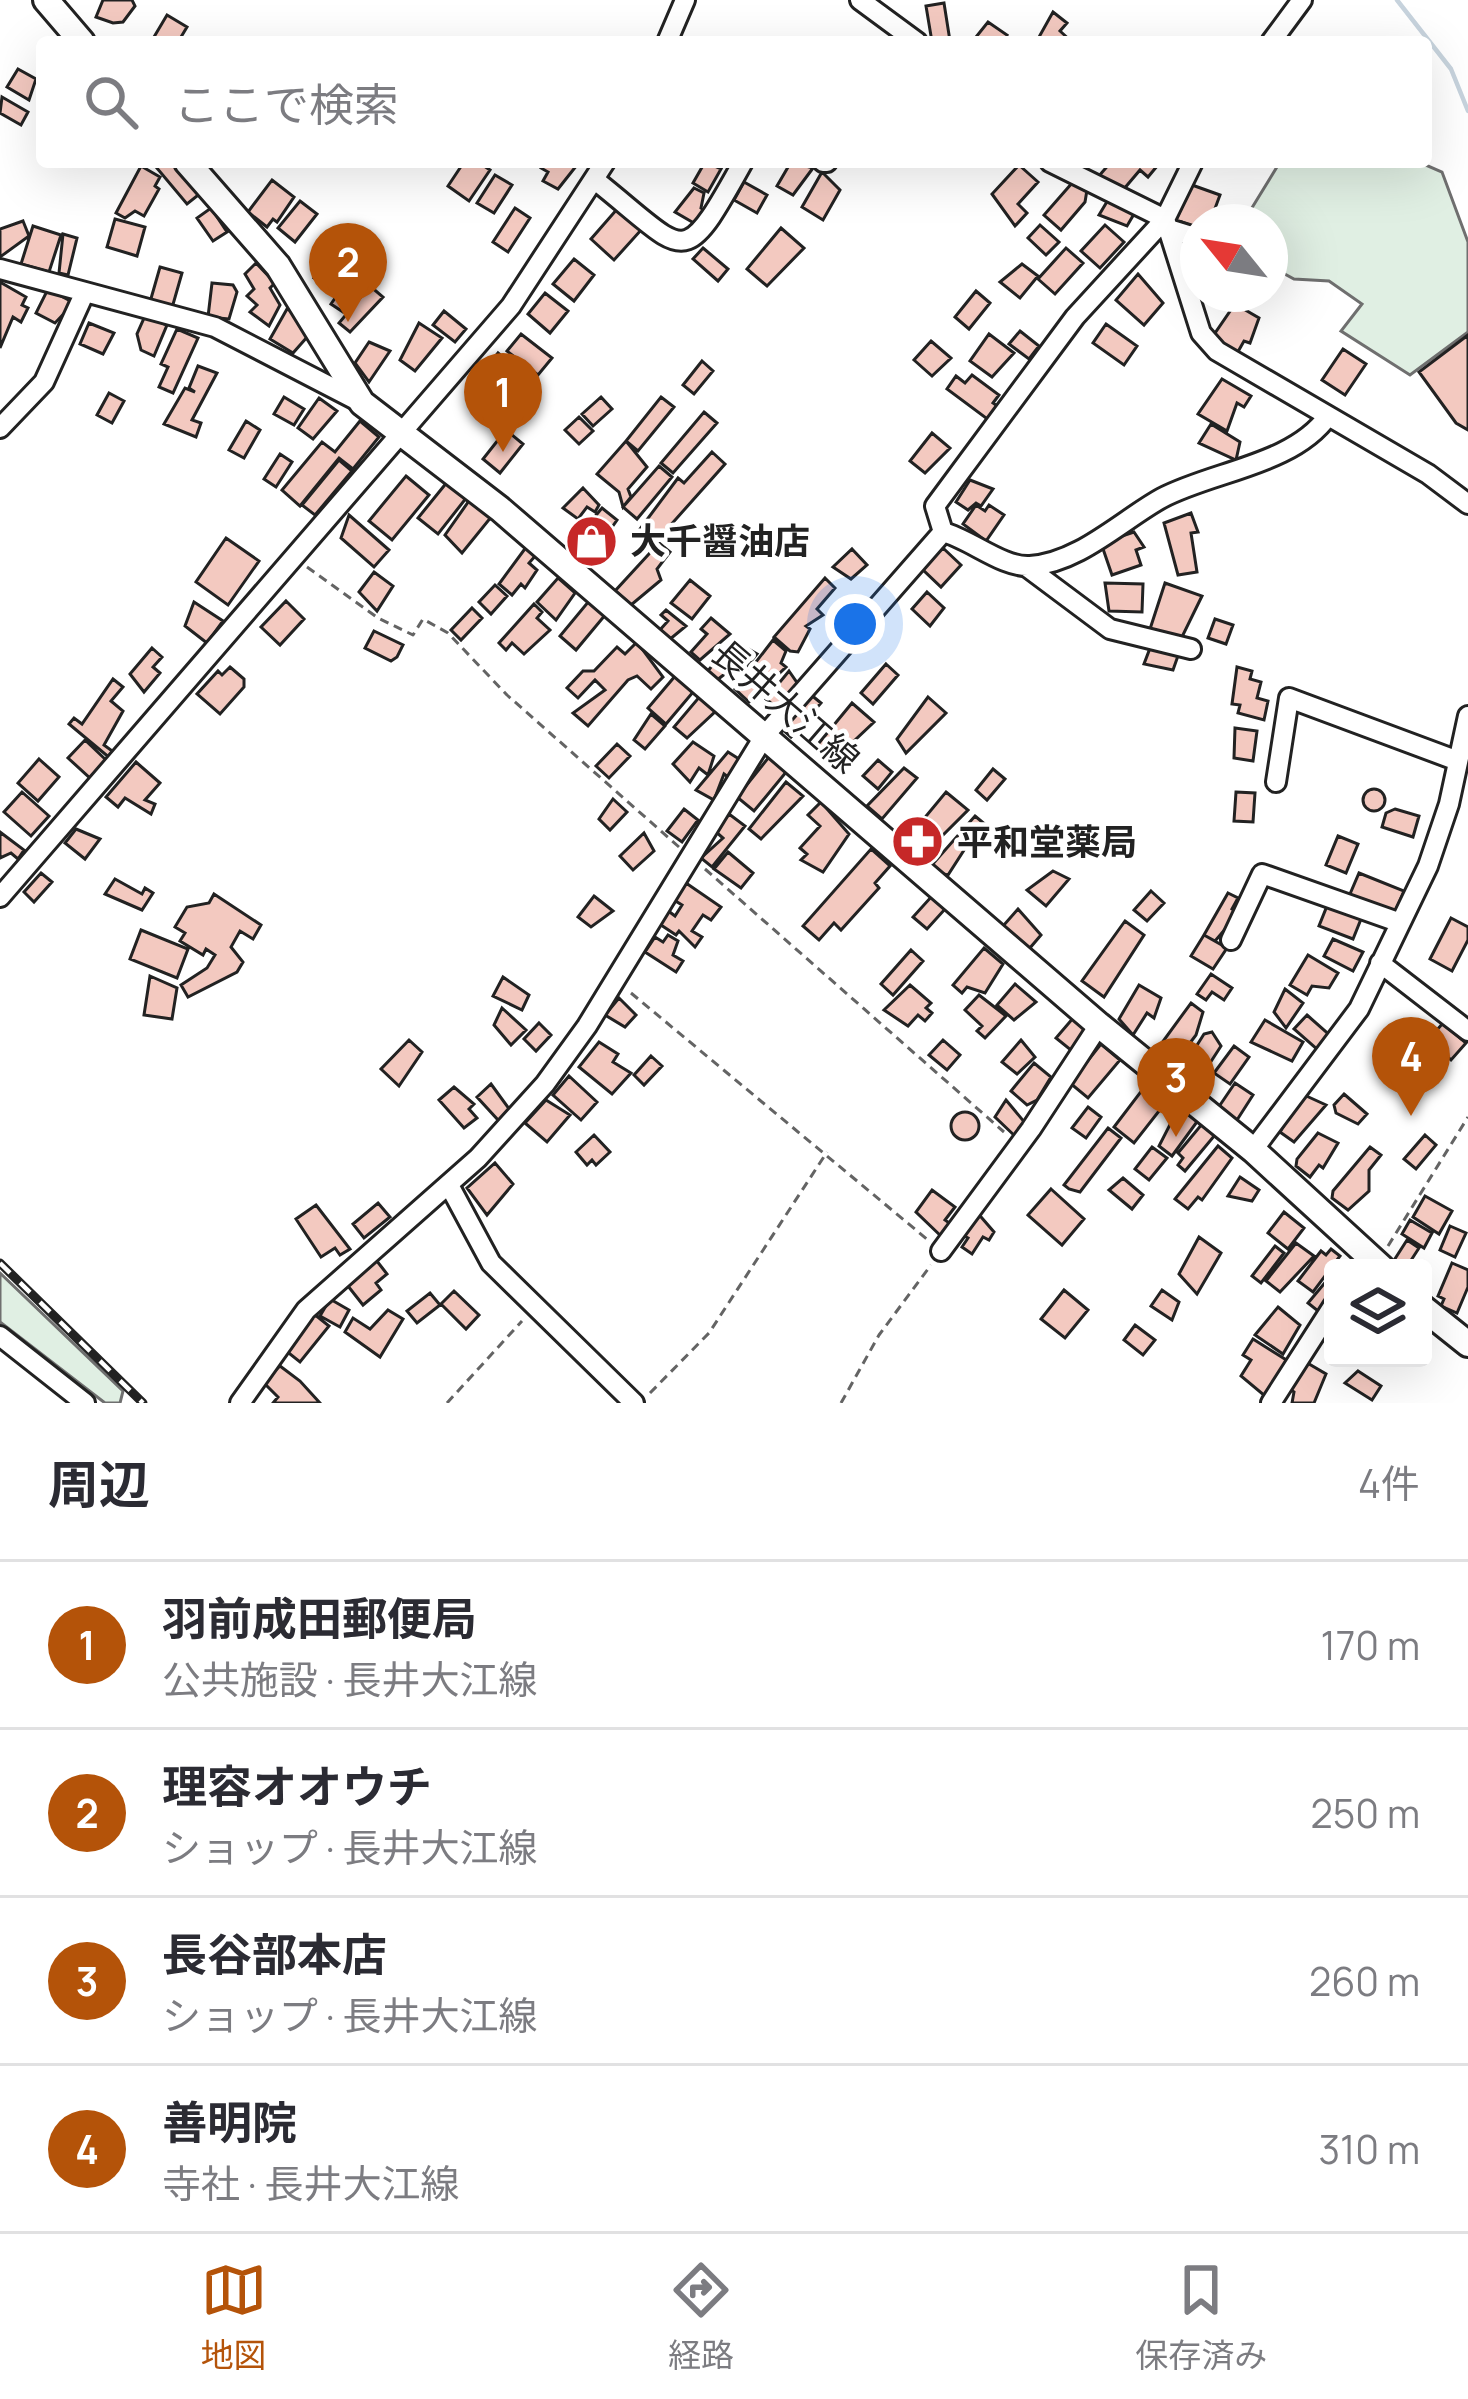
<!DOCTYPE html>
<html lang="ja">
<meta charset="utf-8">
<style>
body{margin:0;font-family:Manrope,"Noto Sans JP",sans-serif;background:#f7f7f7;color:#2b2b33}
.controls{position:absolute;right:36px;bottom:36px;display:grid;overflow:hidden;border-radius:12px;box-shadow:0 12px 48px #0002}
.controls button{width:108px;height:108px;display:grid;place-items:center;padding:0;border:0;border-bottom:3px solid #e1e1e2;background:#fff;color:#2b2b33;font:60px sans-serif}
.compass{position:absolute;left:1180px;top:204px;width:108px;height:108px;border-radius:50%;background:#fff;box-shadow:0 12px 48px #0002;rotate:300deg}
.you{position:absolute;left:855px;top:624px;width:42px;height:42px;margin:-30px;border:9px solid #fff;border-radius:50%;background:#1a73e8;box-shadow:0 0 0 18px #1a73e833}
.badge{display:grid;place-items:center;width:78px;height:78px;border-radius:50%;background:#b45309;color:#fff;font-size:39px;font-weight:700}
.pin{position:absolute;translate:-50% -99px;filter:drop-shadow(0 3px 6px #0008)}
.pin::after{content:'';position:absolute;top:63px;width:42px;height:36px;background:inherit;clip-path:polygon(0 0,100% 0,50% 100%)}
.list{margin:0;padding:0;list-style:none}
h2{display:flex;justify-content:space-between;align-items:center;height:156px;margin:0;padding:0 48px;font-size:51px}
h2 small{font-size:39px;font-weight:400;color:#7c7c81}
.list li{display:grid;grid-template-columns:78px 1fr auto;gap:36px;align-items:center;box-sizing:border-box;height:168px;padding:0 48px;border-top:3px solid #e1e1e2}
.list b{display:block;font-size:45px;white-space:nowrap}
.list p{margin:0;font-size:39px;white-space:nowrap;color:#7c7c81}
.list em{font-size:39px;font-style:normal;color:#7c7c81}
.icon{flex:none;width:66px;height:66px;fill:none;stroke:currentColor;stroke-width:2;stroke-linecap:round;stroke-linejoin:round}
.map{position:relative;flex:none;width:1468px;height:1403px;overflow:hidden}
.search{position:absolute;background:#fff;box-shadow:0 12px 48px #0002;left:36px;right:36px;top:36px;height:132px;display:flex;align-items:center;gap:30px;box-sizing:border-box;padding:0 42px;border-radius:12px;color:#7c7c81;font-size:45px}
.sheet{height:828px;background:#fff}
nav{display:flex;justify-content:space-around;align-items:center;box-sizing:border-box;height:168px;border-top:3px solid #e1e1e2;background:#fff;font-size:33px;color:#7c7c81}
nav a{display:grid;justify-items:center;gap:6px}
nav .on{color:#b45309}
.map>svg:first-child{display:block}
</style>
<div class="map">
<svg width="1468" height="1403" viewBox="0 0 1468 1403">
<rect width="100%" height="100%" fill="#fff"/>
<path fill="#e0efe3" stroke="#6f6f6f" stroke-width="3" d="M1280,162H1419L1442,172L1468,242V332L1410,375L1341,331L1362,304L1329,281L1294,279L1270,266L1273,226L1250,211Z
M0,1273L123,1391L120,1403H105L0,1322Z"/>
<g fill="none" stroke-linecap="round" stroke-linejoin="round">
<path stroke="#c7d3dd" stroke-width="4.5" d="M1397,0L1451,69L1468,111"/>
</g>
<path fill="#f3c9c0" stroke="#222" stroke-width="3" d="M103,0H132L135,6L123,22L113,23L96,17Z
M944,3L950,41L932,42L926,6Z
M1053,12L1067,23L1060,31L1072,42L1039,37Z
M167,15L187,27L178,42H151Z
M988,22L1007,35L1002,42H972Z
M18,69L36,79L29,100L7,87Z
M2,97L28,112L21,125L0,113Z
M162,162H177L202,192L187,204L156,167Z
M464,162H478L490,170L469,201L448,186Z
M544,162H571L577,165L558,189L543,181L548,172L541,168Z
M705,162L721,169L708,192L693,183Z
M791,162L813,168L793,195L777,186Z
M1111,162H1154L1158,165L1148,177L1140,170L1123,190L1098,177Z
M1019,165L1038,182L1018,204L1027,213L1015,226L992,194Z
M141,166L160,177L155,186L159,189L144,216L135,211L125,218L116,213Z
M822,172L840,190L823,220L802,207Z
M495,175L512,185L494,213L477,203Z
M272,180L294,197L277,222L273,219L267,227L248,212Z
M744,182L767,195L757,213L734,200Z
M1073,182L1087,190L1085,202L1061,230L1044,215Z
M1192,185L1220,195L1210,222H1198V228L1176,220Z
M694,188L704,193L701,208L707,212L699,226L675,212Z
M1108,200L1134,214L1127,226L1099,215Z
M300,201L317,214L295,242L278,228Z
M211,208L227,232L213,241L197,218Z
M515,208L530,218L508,252L493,242Z
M618,208L642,229L614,260L591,239Z
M115,219L145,227L137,256L107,247Z
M23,221L29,236L0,257V229Z
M1040,225L1059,242L1046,255L1028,238Z
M1105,225L1124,242L1100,268L1081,251Z
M33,226L61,235L49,272L21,264Z
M781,228L804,248L767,286L747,269Z
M63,234L77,238L68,275L59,273Z
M703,248L728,269L718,281L693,259Z
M1066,248L1083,263L1055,294L1038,279Z
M329,254L353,269L343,286L336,282L328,286L314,278Z
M574,259L594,275L574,301L553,284Z
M256,263L275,283L270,288L280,305L269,326L250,312L257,305L247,296L254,289L245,274Z
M1022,264L1038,276L1020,298L1000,282Z
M160,267L182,273L172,308L150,302Z
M1138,274L1163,303L1144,325L1116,300Z
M359,278L366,283L343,312L331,304L342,288L350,293Z
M0,282L26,297L22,305L28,308L21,322L13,317L0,348Z
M212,283L233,285L237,292L229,319L208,317Z
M370,286L383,297L350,332L339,323Z
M48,289L74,303L55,323L36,313Z
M976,291L990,303L969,329L955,317Z
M545,293L568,311L550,333L528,314Z
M1235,304L1259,318L1250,343L1244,341L1235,357L1211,339Z
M287,309L297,314L308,336L293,353L270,339Z
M444,311L466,329L455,342L433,325Z
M145,316L167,325L154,356L141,350L137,334Z
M89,323L114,333L103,354L80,344Z
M419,323L442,338L415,371L400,360Z
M1106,324L1137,346L1124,365L1093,343Z
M177,329L198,338L173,393L159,387L168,367L161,364Z
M1020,331L1039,346L1029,359L1009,344Z
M521,334L552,358L538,375L507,351Z
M989,334L1014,353L992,377L970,361Z
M1468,335V430L1456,423L1419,372Z
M931,341L951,358L932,376L914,360Z
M369,342L390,351L369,382L355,363Z
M1343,349L1366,364L1345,395L1322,380Z
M498,353L511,364L496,381L484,371Z
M702,361L713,371L694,394L683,385Z
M198,366L217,373L192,420L201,423L196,437L164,424L185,388L195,392L189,388Z
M972,375L999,395L993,403L1000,408L990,421L947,389L956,376L965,383Z
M1222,379L1251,396L1244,407L1237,403L1227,431L1198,414Z
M109,393L124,401L112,423L97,415Z
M284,397L304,409L294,425L274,414Z
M601,397L612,409L593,426L582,414Z
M661,397L674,407L638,451L626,441Z
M319,398L337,411L313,439L298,428Z
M704,412L717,423L673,473L661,463Z
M579,417L593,431L579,444L565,430Z
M246,421L260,430L244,458L229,450Z
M360,421L379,437L353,469L339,458L300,506L282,490L322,442L335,452Z
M1211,424L1240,442L1236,460L1199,443Z
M506,430L523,444L500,473L483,459Z
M932,433L950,448L925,473L910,461Z
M626,441L647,467L628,489L631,497L623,507L619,492L597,474Z
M712,452L725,464L652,546L637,533L678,478L684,483Z
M280,454L292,462L276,487L264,479Z
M339,460L352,471L315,515L302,505Z
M659,466L672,477L637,519L623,507Z
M406,476L429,495L392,540L369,521Z
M970,480L993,489L981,506L976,503L968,510L956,502Z
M448,481L467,497L438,534L418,518Z
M583,488L599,505L595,512L587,507L578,519L563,508Z
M471,498L492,516L462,553L445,535Z
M976,505L985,511L989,505L1004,515L986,541L963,524Z
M602,508L617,520L586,564L568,549Z
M1191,513L1198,532L1191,533L1197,572L1178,575L1164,523Z
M349,515L389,550L374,567L341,538Z
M1134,532L1144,547L1136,550L1141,565L1112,575L1101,543Z
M226,538L259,561L228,605L196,582Z
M659,543L670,552L657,569L661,580L631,605L615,591Z
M527,546L537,554L529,563L537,570L525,588L521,584L512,595L499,584Z
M943,548L961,565L941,587L920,567Z
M852,549L867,565L851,579L833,567Z
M374,572L393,586L377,611L359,592Z
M558,578L575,593L556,620L537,602Z
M825,578L835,588L817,609L823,615L806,626L810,629L798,652L790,651L774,637Z
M690,580L710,596L692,619L671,603Z
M1105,583L1143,584L1142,612L1109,611Z
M1165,583L1202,596L1181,639L1150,629Z
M495,585L507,596L491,614L479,602Z
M927,592L944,608L930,626L912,609Z
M851,598L864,611L849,628L835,615Z
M286,601L304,619L280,645L261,627Z
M589,601L606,614L576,650L560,636Z
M194,602L223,621L207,643L185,626Z
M534,604L542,612L537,618L550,630L524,654L512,643L506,650L499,643Z
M472,608L482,618L461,640L451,630Z
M666,610L686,626L669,640L659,631L668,621L661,615Z
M711,618L730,634L700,660L691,652L707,634L701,629Z
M1215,619L1233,625L1226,644L1208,638Z
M374,631L403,645L397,657L391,661L365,648Z
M733,640L757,654L747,666H735L717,680L707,672Z
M773,640L786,651L781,663L786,667L749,702L735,689Z
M637,642L663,677L651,689L637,676L628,680L588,726L573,713L605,690L595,680L578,698L567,688L583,671H594L617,647L625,654Z
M1152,643L1179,653L1173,670L1144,664Z
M152,648L162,657L153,667L160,673L144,692L130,674Z
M886,664L898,675L873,704L861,693Z
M230,667L244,679V687L220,714L197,694L218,671L222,675Z
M1237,667L1252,671L1250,679L1261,682L1257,698L1268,701L1264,720L1238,713L1240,705L1232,704Z
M789,671L800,687L780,711L766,699Z
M676,675L694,691L666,724L648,708Z
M113,679L123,687L111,701L123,711L104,745L115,753L111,759L69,724L74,718L82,724Z
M810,694L821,703L791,737L781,728Z
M701,695L718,709L687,738L674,727Z
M928,697L946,713L906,753L897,739Z
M852,703L874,722L853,742L859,747L852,755L846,750L833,765L814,749Z
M651,714L665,726L645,749L634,740Z
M1235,728L1257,731L1253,761L1234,758Z
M85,740L106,760L90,778L68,758Z
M693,742L714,756L708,775L699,768L690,782L673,764Z
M617,744L630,756L609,778L596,766Z
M728,752L739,759L728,777L724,774L714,800L696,790Z
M769,757L787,771L754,811L737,797Z
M39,759L59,777L38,801L18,783Z
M878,760L892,772L878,789L863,776Z
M136,762L160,783L145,800L155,804L151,814L125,798L118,807L106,797Z
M904,768L917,778L882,819L867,806Z
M993,769L1005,779L987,800L976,790Z
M786,782L803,796L761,839L749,829Z
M1363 800a11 11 0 1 1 22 0a11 11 0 1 1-22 0Z
M22,792L49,816L31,836L4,812Z
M946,792L968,810L936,842L917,827Z
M1236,792L1255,793L1253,822L1234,821Z
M613,799L627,812L610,830L599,819Z
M821,802L849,834L823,872L801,860L807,854L800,848L820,826L808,815Z
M684,809L698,820L682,842L667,831Z
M1395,809L1419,816L1413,837L1382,827L1386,813Z
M729,814L745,826L712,867L701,858L723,838L715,831Z
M975,816L987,826L981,833L977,830L948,875L939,873L931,866Z
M76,829L100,839L85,859L65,843Z
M0,832L24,850L18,859L11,853L0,858Z
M644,833L654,851L633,870L620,856Z
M1338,836L1358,844L1346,873L1326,865Z
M871,849L890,866L875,883L879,888L841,930L834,923L819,940L803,926Z
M728,852L753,873L741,888L714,869Z
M1053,871L1069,879L1046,906L1027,890Z
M41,873L52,882L34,902L24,892Z
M1359,873L1404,891L1393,917L1350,894Z
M115,879L142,894L145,888L153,893L142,910L105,894Z
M686,883L721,907L711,920L703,915L692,931L702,937L695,947L679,931L676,935L658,923L667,910L675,916L682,905L674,900Z
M1151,891L1164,903L1147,921L1134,910Z
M1228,893L1238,898L1232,909L1239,913L1215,941L1204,935Z
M214,894L261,925L253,939L240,931L231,947L243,962L237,972L188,997L181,985L207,968L215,955L206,949L203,955L180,941L185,933L175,927L187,907L209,903Z
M594,896L613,911L591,927L578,917Z
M932,896L946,908L927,929L913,917Z
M1329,901L1363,914L1353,939L1319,926Z
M1018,909L1041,935L1029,949L1003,926Z
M1451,918L1468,927V940L1452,971L1430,959Z
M1125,921L1144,935L1104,997L1082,981Z
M141,930L188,949L177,978L130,959Z
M668,935L678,941L673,955L683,961L676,972L645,952L655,937L663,942Z
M1204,935L1227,948L1213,969L1191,956Z
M1333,939L1363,952L1353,971L1324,956Z
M984,948L1003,964L985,993L967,987L962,993L953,985Z
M911,950L923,961L893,995L881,984Z
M1308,955L1338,973L1329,988L1312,986L1307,995L1290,985Z
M1211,974L1232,988L1224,1000L1212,992L1206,1000L1197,994Z
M150,976L177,988L172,1019L144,1015Z
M503,977L529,995L522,1010L493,996Z
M1015,984L1036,1002L1014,1020L997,1005Z
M910,985L931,1003L926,1008L932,1013L925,1021L918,1015L908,1026L884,1010Z
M1139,985L1161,998L1154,1018L1147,1013L1133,1035L1119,1019Z
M1285,989L1303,1003L1286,1028L1274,1012Z
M979,995L1006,1016L985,1038L977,1031L982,1026L965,1010Z
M619,998L636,1015L625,1027L605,1015Z
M1191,1003L1203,1012L1196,1035L1174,1064L1156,1051Z
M502,1008L526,1030L511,1045L494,1025Z
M1307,1015L1332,1037L1319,1051L1294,1029Z
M1074,1017L1086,1026L1085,1035L1072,1051L1056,1038Z
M1265,1020L1303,1042L1292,1061L1251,1042Z
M539,1023L551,1035L536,1051L524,1039Z
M1443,1023L1466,1043L1451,1060L1428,1040Z
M1212,1032L1221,1046L1199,1080L1182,1069L1204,1034Z
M409,1040L422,1052L399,1086L381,1069Z
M943,1040L960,1055L947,1070L929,1055Z
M1021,1040L1035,1057L1017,1074L1002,1062Z
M599,1042L618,1054L613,1062L631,1073L612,1094L579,1067Z
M1101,1044L1120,1060L1088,1098L1070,1083Z
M1234,1046L1249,1057L1230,1084L1214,1073Z
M651,1056L662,1066L644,1085L634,1075Z
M1034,1063L1051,1077L1037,1100L1027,1105L1011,1091Z
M569,1076L597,1102L581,1120L553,1095Z
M1149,1081L1170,1097L1134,1143L1114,1127Z
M1235,1083L1253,1095L1237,1120L1218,1108Z
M491,1084L510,1110L499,1121L477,1097Z
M454,1087L474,1104L469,1109L477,1118L464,1128L439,1100Z
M1302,1094L1326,1105L1294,1142L1280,1132Z
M1344,1094L1367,1114L1358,1124L1336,1113L1334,1105Z
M546,1100L570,1115L547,1142L525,1123Z
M1006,1100L1026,1124L1017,1138L995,1117Z
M1180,1105L1199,1119L1172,1156L1159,1146Z
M1088,1107L1101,1117L1086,1138L1072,1128Z
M951 1126a14 14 0 1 1 28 0a14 14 0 1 1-28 0Z
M1202,1124L1215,1135L1185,1171L1178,1165L1183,1158L1178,1153Z
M1108,1128L1121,1138L1080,1192L1069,1189L1064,1185Z
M1318,1133L1338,1143L1323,1168L1319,1165L1310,1177L1296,1166L1297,1159Z
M594,1135L610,1152L596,1165L592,1160L587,1165L576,1152Z
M1425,1135L1436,1145L1416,1169L1404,1159Z
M1218,1146L1232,1158L1202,1200L1198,1197L1188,1209L1175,1199Z
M1152,1147L1167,1158L1149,1180L1135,1169Z
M1370,1147L1381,1155L1369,1170V1191L1348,1210L1332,1198L1333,1191Z
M495,1163L513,1184L487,1215L467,1188Z
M1240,1177L1259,1190L1252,1201L1228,1196Z
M1123,1178L1143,1195L1132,1209L1109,1190Z
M1051,1189L1084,1219L1062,1245L1028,1215Z
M932,1190L955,1207L945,1220L952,1225L943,1238L916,1212Z
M1425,1196L1452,1211L1439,1234L1413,1217Z
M378,1203L390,1217L364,1238L353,1224Z
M316,1205L350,1249L340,1255L335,1248L321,1257L296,1219Z
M975,1210L994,1232L989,1240L983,1237L972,1254L962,1247L968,1238L963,1235Z
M1284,1212L1304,1228L1288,1249L1268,1233Z
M1410,1220L1432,1233L1424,1248L1402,1234Z
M1450,1226L1466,1233L1455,1257L1440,1250Z
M1199,1237L1221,1253L1197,1294L1179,1274Z
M1407,1240L1419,1248L1406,1268H1396L1391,1265Z
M1296,1243L1314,1256L1280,1292L1266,1281Z
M1275,1246L1284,1253L1261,1283L1252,1276Z
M1331,1249L1340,1256L1313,1292L1298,1281L1321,1251L1326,1255Z
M373,1256L387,1274L376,1283L381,1290L363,1305L344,1281Z
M1452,1263L1468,1270V1287L1457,1313L1441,1306L1444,1299L1438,1296Z
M1333,1273V1293L1318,1311L1308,1303Z
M1064,1290L1088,1310L1065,1338L1041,1319Z
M1162,1290L1179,1302L1172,1320L1151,1306Z
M454,1291L479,1315L466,1329L441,1304Z
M430,1293L440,1305L417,1323L407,1311Z
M330,1299L349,1310L340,1327L320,1316Z
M1278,1307L1300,1325L1283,1354L1255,1335Z
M388,1310L403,1319L380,1357L345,1332L353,1318L370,1329Z
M314,1314L329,1326L300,1362L285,1350Z
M1135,1325L1155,1340L1143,1355L1124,1340Z
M1253,1339L1288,1361L1265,1396L1241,1376L1251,1360L1243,1355Z
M1304,1361L1326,1374L1314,1403H1292L1294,1392L1288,1388Z
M280,1366L300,1381L320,1403H273L278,1397L263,1382Z
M1358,1371L1381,1386L1372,1400L1345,1383Z"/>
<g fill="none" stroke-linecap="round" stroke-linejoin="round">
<defs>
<path id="minor" d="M860,0L917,42
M667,42L685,0
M1271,42L1302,0
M823,162H827
M1050,162L1165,219L1201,333L1217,351L1428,474L1468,504
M595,180C688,254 681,274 743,162
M1169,229L1198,238
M0,269L215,327L362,403
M0,428L44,382L84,294
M943,532C970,539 1003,568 1030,566C1079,563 1122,520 1162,498C1213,471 1293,465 1328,416
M1027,567L1110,629L1191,649
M1276,782L1289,698L1458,761
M0,897L511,306L605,162
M1231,940L1262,874L1398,922
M1380,963L1468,1031
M1253,1150L1359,1009L1428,866L1449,804L1468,716
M449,1185L491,1263L634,1403
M941,1251L1031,1129L1099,1025
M0,1336L85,1403
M240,1403L306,1310L478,1158L545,1084L587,1026L765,735L943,532L935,506L1075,317L1165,219L1193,162
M1271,1403L1333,1306"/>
<path id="major" d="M46,0L82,42
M187,162L278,266L362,403L500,509L1099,1025L1253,1150L1382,1268
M1423,1308L1468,1344"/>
</defs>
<use href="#minor" stroke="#222" stroke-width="24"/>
<use href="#major" stroke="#222" stroke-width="30"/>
<path stroke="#646464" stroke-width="3" stroke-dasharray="9 6" stroke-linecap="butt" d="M307,567L378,618L413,635L423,619L448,633L507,695L679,847
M705,869L1004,1132
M631,993L928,1240
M1388,1246L1468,1117
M650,1393L709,1333L827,1152
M447,1403L522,1321
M841,1403L879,1335L931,1265"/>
<use href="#minor" stroke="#fff" stroke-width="18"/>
<use href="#major" stroke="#fff" stroke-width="24"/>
<defs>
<path id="rail" d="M0,1263L143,1403"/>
</defs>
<use href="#rail" stroke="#222" stroke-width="9"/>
<use href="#rail" stroke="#fff" stroke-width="4.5" stroke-dasharray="14" stroke-linecap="butt"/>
</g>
<defs>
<symbol id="shop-disc" viewBox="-11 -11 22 22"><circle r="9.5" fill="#c62828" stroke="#fff"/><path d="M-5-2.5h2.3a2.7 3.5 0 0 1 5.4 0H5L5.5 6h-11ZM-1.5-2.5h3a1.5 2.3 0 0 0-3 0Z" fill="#fff"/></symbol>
<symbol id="pharmacy-disc" viewBox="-11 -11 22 22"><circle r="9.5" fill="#c62828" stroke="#fff"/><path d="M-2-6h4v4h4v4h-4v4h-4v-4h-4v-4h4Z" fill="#fff"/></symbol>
</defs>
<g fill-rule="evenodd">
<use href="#shop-disc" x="562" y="512" width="59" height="59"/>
<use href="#pharmacy-disc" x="888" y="812" width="59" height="59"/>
</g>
<g text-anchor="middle" stroke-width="9" stroke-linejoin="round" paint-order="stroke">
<g font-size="36" font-weight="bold" fill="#222" stroke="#fff" text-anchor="start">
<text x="630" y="554">大千醤油店</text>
<text x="957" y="855">平和堂薬局</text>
</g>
<g font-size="36" fill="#222" stroke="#fff">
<text transform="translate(786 706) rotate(41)" y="13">長井大江線</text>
</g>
</g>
</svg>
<div class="controls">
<button><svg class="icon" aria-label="layers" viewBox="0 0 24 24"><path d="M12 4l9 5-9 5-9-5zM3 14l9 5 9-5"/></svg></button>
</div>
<svg class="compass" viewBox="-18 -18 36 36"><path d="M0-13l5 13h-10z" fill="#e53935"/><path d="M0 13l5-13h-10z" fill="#7c7c81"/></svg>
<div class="you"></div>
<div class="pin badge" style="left:503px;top:452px">1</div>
<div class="pin badge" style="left:348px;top:322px">2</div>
<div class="pin badge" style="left:1176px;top:1137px">3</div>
<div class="pin badge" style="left:1411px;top:1116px">4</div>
<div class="search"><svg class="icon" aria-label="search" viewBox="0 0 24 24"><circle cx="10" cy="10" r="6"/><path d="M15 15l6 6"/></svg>ここで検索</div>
</div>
<section class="sheet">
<h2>周辺<small>4件</small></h2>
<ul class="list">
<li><span class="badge">1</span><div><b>羽前成田郵便局</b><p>公共施設 · 長井大江線</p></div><em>170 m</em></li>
<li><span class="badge">2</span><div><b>理容オオウチ</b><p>ショップ · 長井大江線</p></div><em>250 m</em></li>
<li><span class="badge">3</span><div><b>長谷部本店</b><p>ショップ · 長井大江線</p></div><em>260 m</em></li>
<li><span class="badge">4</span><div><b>善明院</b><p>寺社 · 長井大江線</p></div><em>310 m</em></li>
</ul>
</section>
<nav>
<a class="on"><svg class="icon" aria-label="map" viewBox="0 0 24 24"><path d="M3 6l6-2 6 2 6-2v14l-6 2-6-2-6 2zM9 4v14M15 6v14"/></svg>地図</a>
<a><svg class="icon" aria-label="directions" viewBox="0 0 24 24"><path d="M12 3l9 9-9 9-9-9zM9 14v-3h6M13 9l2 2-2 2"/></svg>経路</a>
<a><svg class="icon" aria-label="saved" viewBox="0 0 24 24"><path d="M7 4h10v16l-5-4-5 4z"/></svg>保存済み</a>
</nav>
